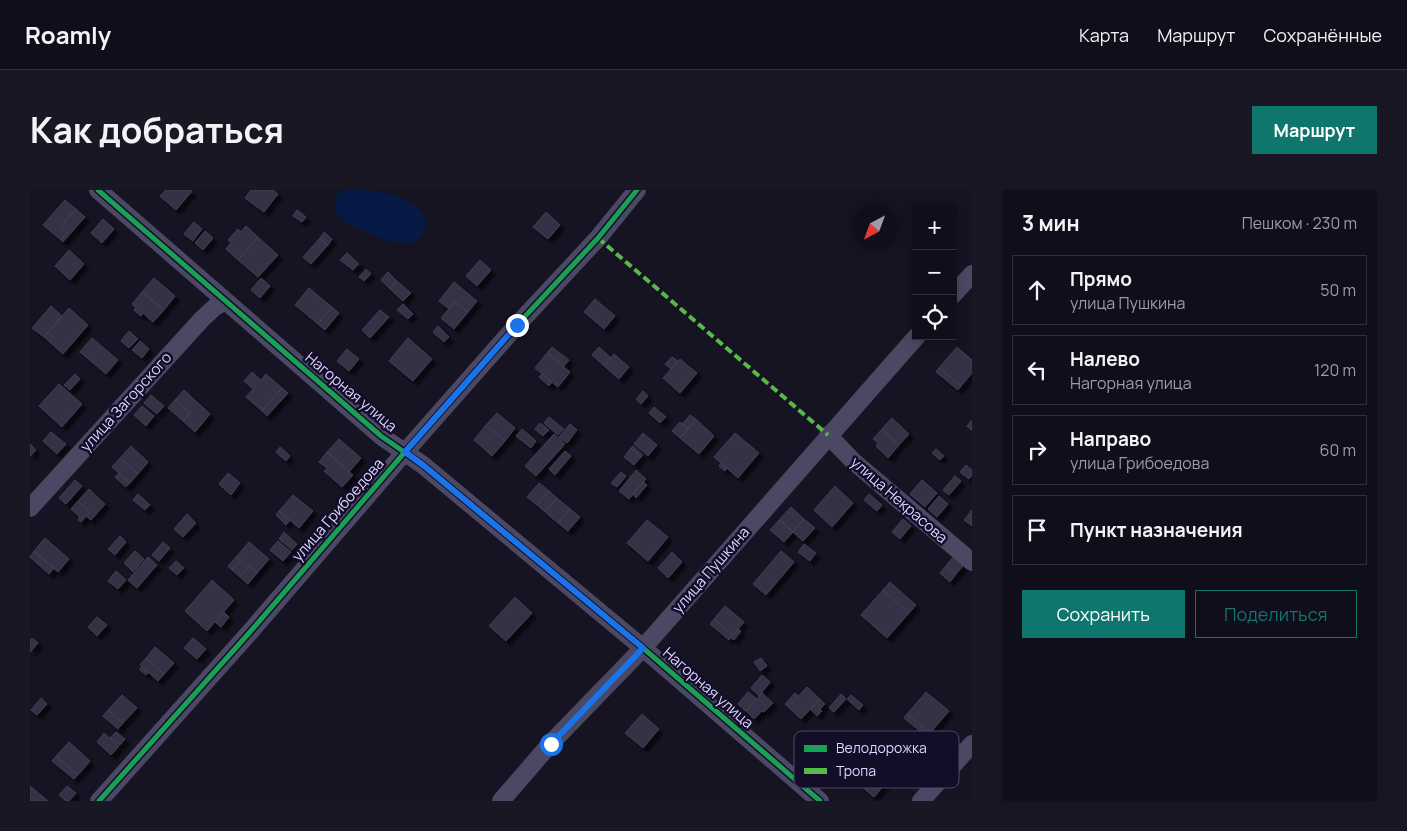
<!DOCTYPE html>
<html lang="ru">
<meta charset="utf-8">
<style>
body{margin:0;font-family:Manrope,sans-serif;background:#191723;color:#f1f3f6}
.controls{position:absolute;right:15px;top:15px;display:grid;overflow:hidden;border-radius:0px;box-shadow:0 2px 12px #0003}
.controls button{width:45px;height:45px;display:grid;place-items:center;padding:0;border:0;border-bottom:1px solid #302e39;background:#100e1a;color:#f1f3f6;font:25px sans-serif}
.compass{position:absolute;left:822px;top:15px;width:45px;height:45px;border-radius:50%;background:#100e1a;box-shadow:0 2px 12px #0003;rotate:221deg}
.stop{position:absolute;width:15px;height:15px;margin:-11px;border:4px solid #1a73e8;border-radius:50%;background:#fff}
.stop.end{background:#1a73e8;border-color:#fff;box-shadow:0 1px 5px #0008}
.list{margin:0;padding:0;list-style:none}
h2{display:flex;justify-content:space-between;align-items:center;height:65px;margin:0;padding:0 20px;font-size:21px}
h2 small{font-size:16px;font-weight:400;color:#9c9ca2}
.list li{display:grid;grid-template-columns:32px 1fr auto;gap:15px;align-items:center;box-sizing:border-box;height:70px;margin:0 10px 10px;padding:0 10px;border:1px solid #302e39;border-radius:0px}
.list b{display:block;font-size:19px;white-space:nowrap}
.list p{margin:0;font-size:16px;white-space:nowrap;color:#9c9ca2}
.list em{font-size:16px;font-style:normal;color:#9c9ca2}
.actions{display:flex;gap:10px;padding:15px 20px}
.actions a{flex:1;padding:11px 0;border:1px solid #0f766e;border-radius:0px;text-align:center;font-size:18px;color:#0f766e}
.actions .main{background:#0f766e;color:#fff}
.icon{flex:none;width:28px;height:28px;fill:none;stroke:currentColor;stroke-width:2;stroke-linecap:round;stroke-linejoin:round}
.map{position:relative;flex:none;width:942px;height:611px;overflow:hidden;border-radius:0px}
header{display:flex;align-items:center;gap:30px;box-sizing:border-box;height:70px;padding:0 25px;background:#100e1a;border-bottom:1px solid #302e39}
header strong{font-size:24px}
nav{display:flex;gap:28px;margin-inline-start:auto;font-size:18px}
.intro{display:flex;align-items:center;justify-content:space-between;box-sizing:border-box;height:120px;padding:0 30px}
h1{margin:0;font-size:35px}
.button{padding:12px 22px;border-radius:0px;background:#0f766e;color:#fff;font-size:18px;font-weight:700}
main{display:flex;gap:30px;padding:0 30px}
aside{flex:1;background:#100e1a;border-radius:0px;box-shadow:0 2px 12px #0003}
.map>svg:first-child{display:block}
</style>
<header>
<strong>Roamly</strong>
<nav><a>Карта</a><a>Маршрут</a><a>Сохранённые</a></nav>
</header>
<div class="intro"><h1>Как добраться</h1><a class="button">Маршрут</a></div>
<main>
<div class="map">
<svg width="942" height="611" viewBox="0 0 942 611">
<defs>
<filter id="shadow"><feDropShadow dx="4.5" dy="4.5" stdDeviation="1" flood-color="#0009"/></filter>
</defs>
<rect width="100%" height="100%" fill="#161322"/>
<path fill="#071945" d="M313,0C347,0 373,0 396,28L393,45L383,53L360,52L315,33L307,25L305,18L306,6Z"/>
<path fill="#353144" stroke="#433e56" filter="url(#shadow)" d="M136,0H160L162,1L146,20L130,6Z
M221,0H243L248,4L234,22L215,8Z
M35,10L46,19L30,37L37,43L31,50L13,35Z
M46,19L55,27L33,52L31,50L37,43L30,37Z
M267,20L276,27L272,32L263,26Z
M516,22L530,35L518,49L503,37Z
M73,29L84,39L72,53L61,43Z
M164,32L172,39L163,51L154,44Z
M216,36L228,47L208,70L196,59L201,53L198,50L208,39L211,42Z
M175,41L183,48L173,60L165,53Z
M294,42L302,49L298,55L290,48Z
M228,47L248,65L228,87L208,70Z
M290,48L298,55L281,74L273,67Z
M39,60L54,74L40,90L25,76Z
M317,63L329,74L323,80L310,70Z
M450,70L461,80L447,96L436,86Z
M336,79L341,84L334,91L329,87Z
M358,82L367,91L360,99L351,90Z
M124,88L145,106L134,120L112,102Z
M231,88L240,96L230,108L221,100Z
M367,91L381,103L373,111L360,99Z
M424,92L447,111L438,122L425,112L419,119L409,111Z
M279,98L302,117L288,134L265,115Z
M112,102L134,120L123,132L113,123L111,126L104,120L106,118L102,114Z
M565,109L585,126L574,139L554,122Z
M425,112L438,122L424,139L411,128Z
M373,114L383,124L378,129L367,120Z
M21,116L32,126L14,147L2,138Z
M302,117L309,123L295,140L288,134Z
M39,118L58,135L33,164L14,147Z
M350,120L359,127L340,148L332,140Z
M408,136L419,147L414,152L403,142Z
M99,141L108,149L99,158L91,151Z
M62,148L88,170L76,184L50,162Z
M378,148L402,169L383,191L359,171Z
M110,151L119,159L112,168L102,160Z
M522,157L539,170L534,176L517,163Z
M569,157L581,168L574,176L562,165Z
M927,157L942,170V183L931,196L909,178Z
M317,159L329,169L319,181L307,171Z
M517,163L540,182L528,197L505,178Z
M584,164L599,177L589,189L574,176Z
M642,167L648,171L641,179L635,174Z
M650,169L667,183L650,203L633,188Z
M909,178L931,196L928,200L906,182Z
M222,182L231,190L236,184L252,198L232,221L216,207L223,199L214,191Z
M45,184L50,189L40,200L34,195Z
M512,184L522,192L519,196L509,187Z
M29,194L52,214L32,237L9,216Z
M252,198L258,203L237,226L232,221Z
M154,200L180,224L165,242L153,231L160,223L145,210Z
M613,201L618,206L611,214L606,209Z
M121,205L134,216L127,224L114,213Z
M145,210L160,223L153,231L138,218Z
M112,216L124,226L116,236L104,225Z
M624,217L636,227L630,233L619,223Z
M467,223L485,238L475,251L456,235Z
M660,225L666,229L658,239L652,234Z
M519,227L534,239L528,245L514,233Z
M862,228L879,244L869,255L852,239Z
M666,229L684,246L669,264L650,248Z
M942,230V241L937,236Z
M650,232L658,239L650,248L642,241Z
M510,233L519,240L513,246L505,239Z
M540,234L547,240L537,253L529,247Z
M456,235L475,251L462,266L444,250Z
M492,239L506,251L501,258L486,246Z
M852,239L869,255L858,268L846,256L848,253L843,249Z
M21,242L36,254L27,264L13,251Z
M613,243L627,255L618,266L604,254Z
M705,243L729,263L708,288L684,267Z
M524,244L535,254L506,286L495,276Z
M309,249L331,268L319,282L297,262Z
M0,254L6,260L0,266Z
M101,256L118,272L108,284L90,268Z
M603,256L613,265L611,267L601,258Z
M250,257L260,266L256,271L246,262Z
M601,258L611,267L604,275L594,267Z
M906,259L914,266L910,270L902,263Z
M535,261L541,266L525,285L519,279Z
M297,262L323,285L312,297L294,281L297,278L289,272Z
M90,268L108,284L100,293L82,277Z
M691,273L697,278L695,281L689,276Z
M936,275L942,280V285L939,289L930,282Z
M606,280L616,289L599,309L589,301Z
M591,282L596,286L587,297L581,293Z
M89,283L100,293L96,297L85,287Z
M198,283L210,293L201,305L189,294Z
M925,286L931,291L919,305L913,300Z
M45,290L52,296L36,314L29,308Z
M892,290L907,303L895,317L880,304Z
M613,292L617,295L606,308L603,304Z
M509,293L519,301L507,315L497,307Z
M805,296L823,313L802,337L784,320Z
M59,299L75,314L61,330L56,326L60,322L48,311Z
M519,301L527,308L515,322L507,315Z
M108,304L120,315L115,320L103,310Z
M839,304L852,315L847,321L834,310Z
M263,305L283,321L269,338L249,321Z
M909,306L918,314L907,327L898,319Z
M527,308L540,319L528,333L515,322Z
M48,311L60,322L51,332L48,330L50,327L41,319Z
M761,317L774,329L763,342L749,330Z
M540,319L550,327L538,341L528,333Z
M942,320V336L934,330Z
M249,321L260,330L256,335L246,325Z
M157,324L166,333L153,347L144,339Z
M774,329L785,338L773,351L763,342Z
M873,329L881,336L870,349L862,342Z
M617,330L638,347L618,371L597,353Z
M749,330L763,342L754,352L740,340Z
M254,342L267,354L262,360L249,349Z
M90,346L96,352L85,365L78,359Z
M15,348L39,369L28,382L4,361Z
M248,351L261,362L253,371L240,360Z
M133,352L140,358L129,371L122,365Z
M219,352L239,369L227,383L219,376L210,387L202,380L211,370L207,366Z
M774,354L786,363L780,371L768,362Z
M4,361L24,378L19,384L0,367Z
M105,361L114,369L103,382L94,373Z
M751,361L764,372L736,405L723,394Z
M642,362L652,372L638,388L628,378Z
M207,366L211,370L202,380L198,376Z
M118,367L127,375L107,398L98,390Z
M923,367L933,376L926,384L916,376Z
M146,371L154,378L147,385L139,378Z
M219,376L227,383L218,394L210,387Z
M916,376L926,384L920,392L910,383Z
M86,381L96,390L88,399L78,391Z
M182,390L204,410L177,441L155,421Z
M860,392L886,415L879,423L853,400Z
M853,400L879,423L857,448L831,425Z
M485,407L502,423L476,451L459,436Z
M695,416L714,432L703,445L684,429Z
M194,422L199,427L191,437L185,432Z
M67,427L77,435L67,446L58,437Z
M684,429L703,445L699,450L680,434Z
M708,439L711,441L704,450L701,448Z
M2,448L8,453L0,462V451Z
M163,448L176,459L167,469L154,458Z
M125,457L144,473L134,484L116,468Z
M116,468L134,484L128,491L110,475Z
M731,468L737,476L730,481L724,472Z
M112,477L118,483L116,485L109,479Z
M732,485L740,492L729,506L721,498Z
M777,497L790,509L771,529L758,517Z
M718,502L727,509L715,521L708,514Z
M896,502L919,521L900,543L877,524Z
M732,503L743,513L734,522L732,521L724,529L716,521Z
M765,503L768,506L758,517L755,514Z
M811,504L816,509L804,522L799,518Z
M92,505L107,518L93,533L78,520Z
M821,505L833,515L829,520L817,509Z
M11,508L17,514L7,525L1,520Z
M790,509L795,514L790,519L792,521L787,526L780,519Z
M78,520L93,533L88,539L73,526Z
M612,524L629,539L613,558L595,543Z
M877,524L900,543L897,547L874,528Z
M86,542L95,549L90,555L80,548Z
M74,543L89,556L81,565L67,552Z
M39,552L60,571L48,585L26,566Z
M840,560L865,582L844,607L818,585Z
M26,566L48,585L44,589L22,571Z
M0,596L18,611H0Z
M37,596L46,603L39,611H36L29,605Z"/>
<g fill="none" stroke-linecap="round" stroke-linejoin="round">
<path stroke="#4a4863" stroke-width="18" d="M68,0L351,246L393,275L613,458L790,611
M923,105L942,84
M798,245L823,271L942,372
M0,318L172,129L185,117L195,111
M69,611L220,442L375,262L487,135L568,48L607,0
M471,611L521,553L613,458L887,146
M891,611L942,554"/>
<path stroke="#58b947" stroke-width="4" stroke-dasharray="8 4" stroke-linecap="butt" d="M568,48L798,245"/>
<defs>
<path id="cycleway" d="M68,0L351,246L393,275L613,458L790,611
M69,611L220,442L375,262L487,135L568,48L607,0"/>
</defs>
<use href="#cycleway" stroke="#130d28" stroke-width="8"/>
<use href="#cycleway" stroke="#1a9f57" stroke-width="5"/>
</g>
<g fill="none" stroke-linecap="round" stroke-linejoin="round">
<path stroke="#1a73e8" stroke-width="6" d="M487,135L375,262L393,275L613,458L521,554"/>
</g>
<g text-anchor="middle" stroke-width="5" stroke-linejoin="round" paint-order="stroke">
<g font-size="15" fill="#dbd4ff" stroke="#130d28">
<text transform="translate(321 202) rotate(40)" y="5">Нагорная улица</text>
<text transform="translate(96 212) rotate(-48)" y="5">улица Загорского</text>
<text transform="translate(869 310) rotate(41)" y="5">улица Некрасова</text>
<text transform="translate(308 320) rotate(-49)" y="5">улица Грибоедова</text>
<text transform="translate(681 380) rotate(-49)" y="5">улица Пушкина</text>
<text transform="translate(678 498) rotate(41)" y="5">Нагорная улица</text>
</g>
</g>
<rect x="764" y="541" width="165" height="57" rx="8" fill="#130d28" stroke="#4f4968" stroke-width="1"/>
<rect x="774" y="555" width="23" height="7" fill="#1a9f57"/>
<rect x="774" y="578" width="23" height="6" fill="#58b947"/>
<g font-size="14" fill="#dbd4ff">
<text x="806" y="563">Велодорожка</text>
<text x="806" y="586">Тропа</text>
</g>
</svg>
<div class="controls">
<button>+</button>
<button>−</button>
<button><svg class="icon" aria-label="locate" viewBox="0 0 24 24"><circle cx="12" cy="12" r="6"/><path d="M12 2v4M12 18v4M2 12h4M18 12h4"/></svg></button>
</div>
<svg class="compass" viewBox="-18 -18 36 36"><path d="M0-13l5 13h-10z" fill="#e53935"/><path d="M0 13l5-13h-10z" fill="#9c9ca2"/></svg>
<div class="stop" style="left:521px;top:554px"></div>
<div class="stop end" style="left:487px;top:135px"></div>
</div>
<aside>
<h2>3 мин<small>Пешком · 230 m</small></h2>
<ul class="list">
<li><svg class="icon" aria-label="ahead" viewBox="0 0 24 24"><path d="M12 20V5M6 11l6-6 6 6"/></svg><div><b>Прямо</b><p>улица Пушкина</p></div><em>50 m</em></li>
<li><svg class="icon" aria-label="left" viewBox="0 0 24 24"><path d="M17 20v-9H6M10 6l-5 5 5 5"/></svg><div><b>Налево</b><p>Нагорная улица</p></div><em>120 m</em></li>
<li><svg class="icon" aria-label="right" viewBox="0 0 24 24"><path d="M7 20v-9h11M14 6l5 5-5 5"/></svg><div><b>Направо</b><p>улица Грибоедова</p></div><em>60 m</em></li>
<li><svg class="icon" aria-label="arrive" viewBox="0 0 24 24"><path d="M6 21V4h12l-3 4 3 4H6"/></svg><div><b>Пункт назначения</b></div></li>
</ul>
<div class="actions"><a class="main">Сохранить</a><a>Поделиться</a></div>
</aside>
</main>
